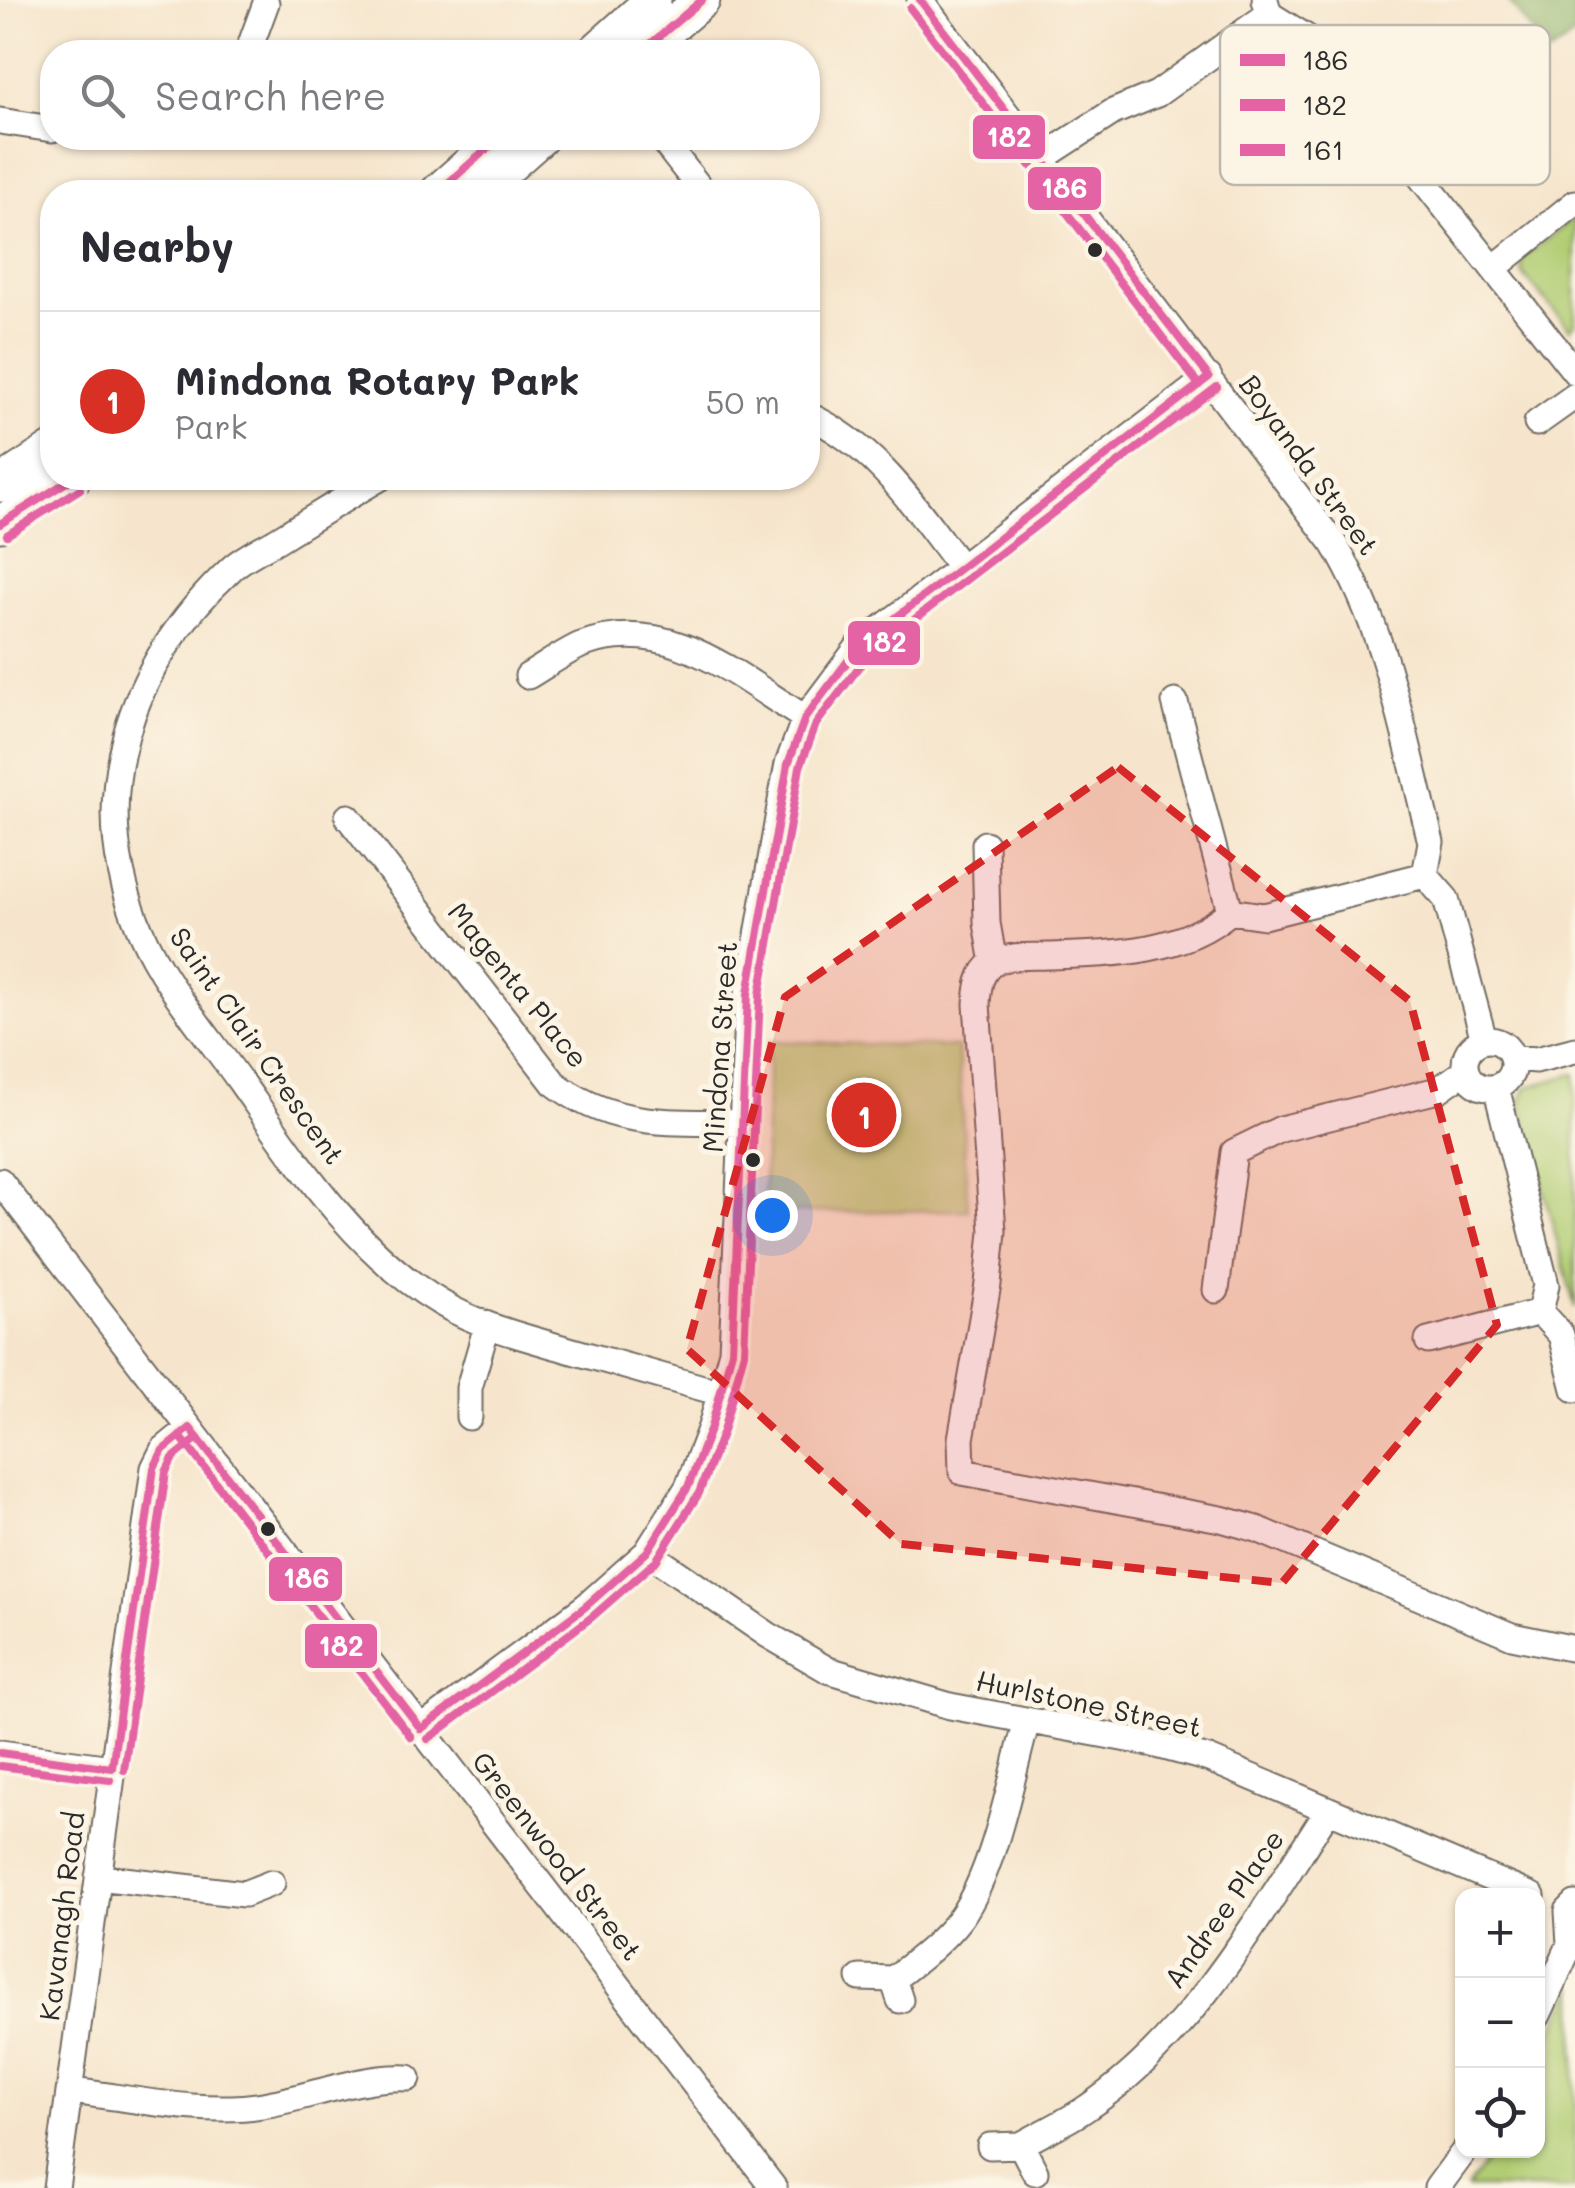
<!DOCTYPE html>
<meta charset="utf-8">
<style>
body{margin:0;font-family:Mali,sans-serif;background:#f7f7f7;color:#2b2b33}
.controls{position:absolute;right:30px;bottom:30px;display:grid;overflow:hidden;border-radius:20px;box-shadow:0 2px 8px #0004}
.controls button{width:90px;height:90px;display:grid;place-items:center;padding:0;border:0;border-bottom:2px solid #e1e1e2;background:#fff;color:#2b2b33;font:50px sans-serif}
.you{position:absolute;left:772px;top:1215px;width:35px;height:35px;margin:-25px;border:8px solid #fff;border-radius:50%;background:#1a73e8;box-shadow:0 0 0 15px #1a73e833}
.badge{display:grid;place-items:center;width:65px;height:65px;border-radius:50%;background:#d93025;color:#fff;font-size:32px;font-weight:700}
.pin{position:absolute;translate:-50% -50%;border:5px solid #fff;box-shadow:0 2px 10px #0006}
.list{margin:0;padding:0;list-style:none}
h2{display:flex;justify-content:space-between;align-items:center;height:130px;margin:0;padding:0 40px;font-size:42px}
h2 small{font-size:32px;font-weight:400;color:#7c7c81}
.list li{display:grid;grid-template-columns:65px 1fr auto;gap:30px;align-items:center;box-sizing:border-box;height:180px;padding:0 40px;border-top:2px solid #e1e1e2}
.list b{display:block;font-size:38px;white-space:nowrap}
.list p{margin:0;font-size:32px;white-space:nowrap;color:#7c7c81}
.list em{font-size:32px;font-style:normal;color:#7c7c81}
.icon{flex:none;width:55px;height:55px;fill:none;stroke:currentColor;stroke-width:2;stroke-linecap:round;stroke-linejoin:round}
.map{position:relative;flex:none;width:1575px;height:2188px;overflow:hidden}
.search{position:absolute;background:#fff;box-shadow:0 2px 8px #0004;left:40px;top:40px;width:780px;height:110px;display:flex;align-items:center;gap:25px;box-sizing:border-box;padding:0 35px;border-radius:40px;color:#7c7c81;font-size:38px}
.panel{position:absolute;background:#fff;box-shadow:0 2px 8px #0004;left:40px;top:180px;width:780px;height:310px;border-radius:40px}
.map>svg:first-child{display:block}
</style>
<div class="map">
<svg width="1575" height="2188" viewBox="0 0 1575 2188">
<rect width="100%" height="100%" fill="#fcf5e5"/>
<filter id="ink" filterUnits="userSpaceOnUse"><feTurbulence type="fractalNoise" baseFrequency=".01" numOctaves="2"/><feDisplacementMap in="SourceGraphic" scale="20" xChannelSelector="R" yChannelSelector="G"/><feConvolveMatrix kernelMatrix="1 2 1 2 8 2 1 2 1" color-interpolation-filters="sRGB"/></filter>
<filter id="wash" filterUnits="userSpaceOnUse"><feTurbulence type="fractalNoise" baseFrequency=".0048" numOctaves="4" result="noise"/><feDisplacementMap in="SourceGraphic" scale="40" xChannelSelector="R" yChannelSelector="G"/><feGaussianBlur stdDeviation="2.25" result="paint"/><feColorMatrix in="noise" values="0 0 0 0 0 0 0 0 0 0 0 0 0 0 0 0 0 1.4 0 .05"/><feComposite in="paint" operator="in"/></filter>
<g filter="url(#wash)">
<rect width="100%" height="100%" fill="#f6e5cc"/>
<path fill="#b1cd73" stroke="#6e7c4f" stroke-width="2.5" d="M1575,218V324L1570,329L1522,273V258Z
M769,1041L958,1047L968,1210L763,1213Z
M1575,1074V1308L1520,1102L1527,1087Z
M1575,1986V2188H1467L1493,2151L1538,2150V2062Z"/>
<path fill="#8cb065" stroke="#5c6e48" stroke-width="2.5" d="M1508,0H1575V35L1549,54Z"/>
</g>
<g filter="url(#ink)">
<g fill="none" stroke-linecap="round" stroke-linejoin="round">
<defs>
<path id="minor" d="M920,0L1334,544C1388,633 1405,741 1431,842L1425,875L1446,899L1484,1040
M1265,0L1269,14L1314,42L1575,372
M248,52L266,3
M0,121L52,129
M661,138L703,192
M1042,158L1113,112L1157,94L1269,14
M1494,268L1575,203
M808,415C878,448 914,506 960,566
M1537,423L1575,396
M380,478C345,498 311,519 277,540C262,549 244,557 232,568C129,664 83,797 140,930C163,984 206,1033 240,1081C296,1160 356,1253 441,1303C481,1327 525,1337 569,1350C619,1364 670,1379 721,1393
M528,676C545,666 563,653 581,645C668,613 735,675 805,718
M1175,702L1230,911
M348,817L554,1083C614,1129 671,1121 743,1123
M985,844L987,923L994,963
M1425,875L1264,916L1230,911C1183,954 1107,954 1047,956C1032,957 1007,954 993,963C979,973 978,989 977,1004L993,1231L988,1284L961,1439L962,1472L1221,1519L1257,1529L1512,1636L1575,1649
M1465 1064a24 24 0 1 1 48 0a24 24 0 1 1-48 0Z
M1512,1058L1536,1060L1575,1050
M1496,1087L1546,1285L1540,1312L1561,1335L1575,1389
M0,1181L774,2188
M1216,1290L1234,1152L1281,1129L1438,1090L1465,1071
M1428,1341L1540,1312
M469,1417V1388L487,1326
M647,1552L768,1635L828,1670L950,1706L1149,1743L1209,1759L1532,1896
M421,1729L585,1607L647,1552L688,1487L711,1427L732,1351L748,994L781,801L788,764L805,718L859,646L1209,377
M0,1753L112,1768
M98,1877L244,1894L272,1883
M860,1978L893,1979L900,2000
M893,1979C917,1961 943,1941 961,1917C995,1869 1011,1778 1027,1721
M1538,2015L1570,1945L1568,1911L1575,1904
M70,2091C132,2098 201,2115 263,2105C312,2097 357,2076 408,2078
M1021,2145C1043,2132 1067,2122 1088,2107C1192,2037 1261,1913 1328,1810
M990,2146L1021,2145L1035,2172
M56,2188L154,1468L163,1450L190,1428
M1437,2188L1465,2150"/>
<path id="highway" d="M595,52L653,0
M641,52L702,0
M438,192L499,138
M479,192L540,138
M0,484L52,450
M0,524L73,478"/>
</defs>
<use href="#minor" stroke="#726c63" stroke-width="29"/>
<use href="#highway" stroke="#726c63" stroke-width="39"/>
<use href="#minor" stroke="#fff" stroke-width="25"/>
<use href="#highway" stroke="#fff" stroke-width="35"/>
<defs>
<path id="bus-1" d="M920,0L1209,377
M641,52L702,0
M438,192L499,138
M0,524L73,478
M190,1428L421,1729
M421,1729L585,1607L647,1552L688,1487L711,1427L732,1351L748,994L788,764L805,718L859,646L1209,377
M0,1753L112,1768
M112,1768L154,1468L163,1450L190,1428"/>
<path id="bus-2" d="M910,8L1199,385
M180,1436L411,1737
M428,1739L592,1617L656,1561L699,1493L723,1431L744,1352L760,995L800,767L816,724L868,655L1217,387
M0,1766L110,1780
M124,1770L166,1472L173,1458L198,1438"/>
<path id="bus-3" d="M7,535L80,489"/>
</defs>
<use href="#bus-1" stroke="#fcf5e5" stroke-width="15"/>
<use href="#bus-2" stroke="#fcf5e5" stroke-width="15"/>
<use href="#bus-3" stroke="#fcf5e5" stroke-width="15"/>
<use href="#bus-1" stroke="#e463a4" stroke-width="8"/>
<use href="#bus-2" stroke="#e463a4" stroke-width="8"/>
<use href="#bus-3" stroke="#e463a4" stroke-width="8"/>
</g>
</g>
<path fill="#d62828" fill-opacity="0.2" stroke="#d62828" stroke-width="8" stroke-dasharray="20 12" stroke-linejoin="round" d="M1118,767L1410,1001L1497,1325L1282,1583L901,1544L687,1349L785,997Z"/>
<g fill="#2b2b2b" stroke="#fcf5e5" stroke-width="4">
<circle cx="1095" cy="250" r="9"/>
<circle cx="753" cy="1160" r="9"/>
<circle cx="268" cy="1529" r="9"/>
</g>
<g text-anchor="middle" stroke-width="10" stroke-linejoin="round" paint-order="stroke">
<g font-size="28" fill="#2b2b2b" stroke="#fcf5e5">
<text transform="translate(1309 465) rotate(54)" y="10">Boyanda Street</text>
<text transform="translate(518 985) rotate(51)" y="10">Magenta Place</text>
<text transform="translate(257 1046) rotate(55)" y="10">Saint Clair Crescent</text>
<text transform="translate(720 1047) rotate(-86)" y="10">Mindona Street</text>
<text transform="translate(1089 1704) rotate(12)" y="10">Hurlstone Street</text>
<text transform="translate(557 1856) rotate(52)" y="10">Greenwood Street</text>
<text transform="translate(1224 1909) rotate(-55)" y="10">Andree Place</text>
<text transform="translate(62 1916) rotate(-83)" y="10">Kavanagh Road</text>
</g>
</g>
<rect x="1220" y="25" width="330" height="160" rx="15" fill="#fcf5e5" stroke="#bdb8ad" stroke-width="2.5"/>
<rect x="1240" y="54" width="45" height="12" fill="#e463a4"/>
<rect x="1240" y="99" width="45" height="12" fill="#e463a4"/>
<rect x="1240" y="144" width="45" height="12" fill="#e463a4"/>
<g font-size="28" fill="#2b2b2b">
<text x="1302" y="70">186</text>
<text x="1302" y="115">182</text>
<text x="1302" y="160">161</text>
</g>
<g stroke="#fcf5e5" stroke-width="4">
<rect x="971" y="113" width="76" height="48" rx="10" fill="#e463a4"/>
<rect x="1026" y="165" width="77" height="47" rx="10" fill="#e463a4"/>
<rect x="846" y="619" width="76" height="48" rx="10" fill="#e463a4"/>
<rect x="267" y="1555" width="77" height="48" rx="10" fill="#e463a4"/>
<rect x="303" y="1622" width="76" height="48" rx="10" fill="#e463a4"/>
</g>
<g font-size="28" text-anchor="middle" font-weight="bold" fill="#fff">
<text x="1009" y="147">182</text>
<text x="1064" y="198">186</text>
<text x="884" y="652">182</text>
<text x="306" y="1588">186</text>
<text x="341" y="1656">182</text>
</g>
</svg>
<div class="controls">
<button>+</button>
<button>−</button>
<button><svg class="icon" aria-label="locate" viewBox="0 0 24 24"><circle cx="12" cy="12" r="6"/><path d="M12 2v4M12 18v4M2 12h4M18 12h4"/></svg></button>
</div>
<div class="you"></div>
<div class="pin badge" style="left:864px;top:1115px">1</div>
<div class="search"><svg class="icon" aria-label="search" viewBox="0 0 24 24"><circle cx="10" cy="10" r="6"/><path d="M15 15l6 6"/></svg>Search here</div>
<section class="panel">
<h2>Nearby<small></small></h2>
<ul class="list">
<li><span class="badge">1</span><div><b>Mindona Rotary Park</b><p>Park</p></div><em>50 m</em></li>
</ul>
</section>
</div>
